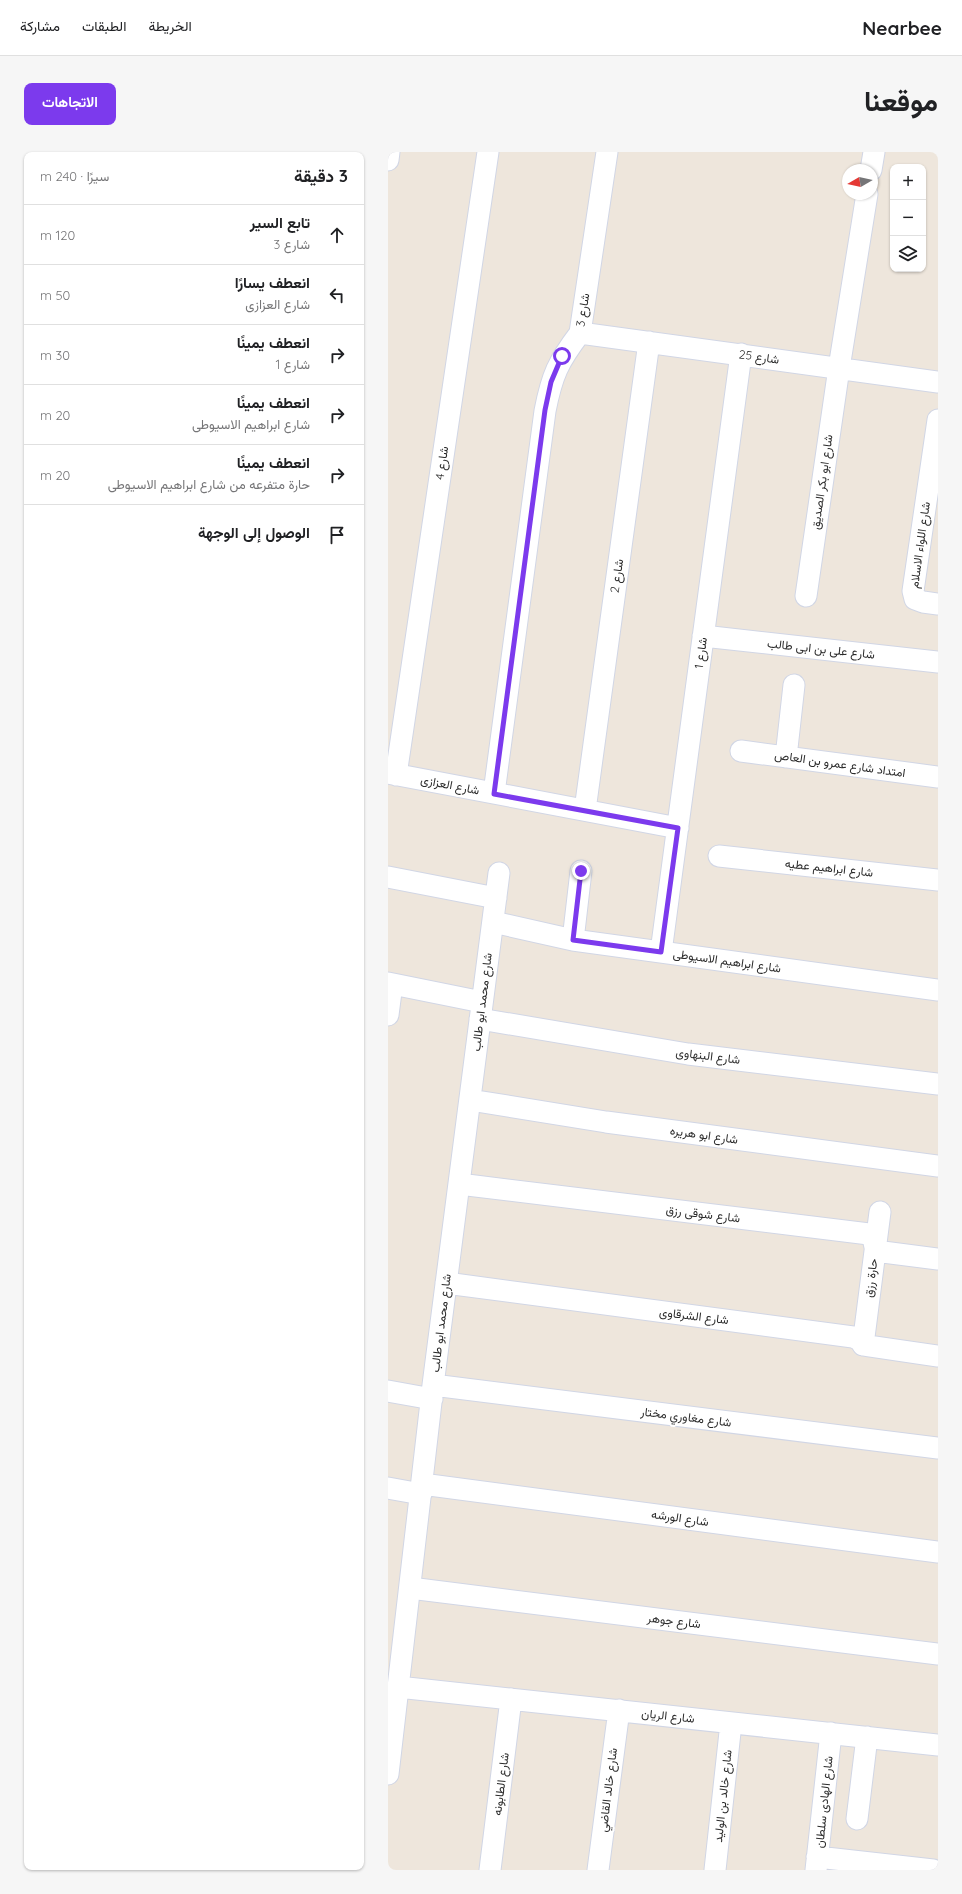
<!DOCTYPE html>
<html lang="ar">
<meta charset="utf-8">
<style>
body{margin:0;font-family:Quicksand,Vazirmatn,sans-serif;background:#f6f6f6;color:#202124;direction:rtl}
.controls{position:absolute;right:12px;top:12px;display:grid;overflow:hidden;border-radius:8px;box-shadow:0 1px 3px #0004}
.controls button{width:36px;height:36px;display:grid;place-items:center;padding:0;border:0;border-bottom:1px solid #e0e0e0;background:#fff;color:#202124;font:20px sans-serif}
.compass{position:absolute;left:454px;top:12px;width:36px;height:36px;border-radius:50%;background:#fff;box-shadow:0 1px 3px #0004;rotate:261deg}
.stop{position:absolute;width:12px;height:12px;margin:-9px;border:3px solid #7c3aed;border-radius:50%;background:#fff}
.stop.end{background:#7c3aed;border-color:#fff;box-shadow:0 1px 4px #0008}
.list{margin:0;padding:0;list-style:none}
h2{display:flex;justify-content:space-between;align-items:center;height:52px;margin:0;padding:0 16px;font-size:17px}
h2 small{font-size:13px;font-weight:400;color:#757577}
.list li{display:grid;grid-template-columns:26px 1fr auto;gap:12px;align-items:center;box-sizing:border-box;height:60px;padding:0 16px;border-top:1px solid #e0e0e0}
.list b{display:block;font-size:15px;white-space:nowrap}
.list p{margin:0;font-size:13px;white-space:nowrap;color:#757577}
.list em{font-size:13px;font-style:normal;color:#757577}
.icon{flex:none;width:22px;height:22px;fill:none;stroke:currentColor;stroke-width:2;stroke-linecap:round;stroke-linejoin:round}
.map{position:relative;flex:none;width:550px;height:1718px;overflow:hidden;direction:ltr;border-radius:8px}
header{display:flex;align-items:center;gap:24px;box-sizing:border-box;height:56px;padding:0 20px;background:#fff;border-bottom:1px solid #e0e0e0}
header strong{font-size:19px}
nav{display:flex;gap:22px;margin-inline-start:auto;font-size:14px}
.intro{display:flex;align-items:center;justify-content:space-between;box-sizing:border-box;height:96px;padding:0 24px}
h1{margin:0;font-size:28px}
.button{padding:10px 18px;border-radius:8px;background:#7c3aed;color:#fff;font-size:14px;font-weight:700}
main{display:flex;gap:24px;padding:0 24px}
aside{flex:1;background:#fff;border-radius:8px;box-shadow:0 1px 3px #0004}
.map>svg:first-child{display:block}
</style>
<header>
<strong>Nearbee</strong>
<nav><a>الخريطة</a><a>الطبقات</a><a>مشاركة</a></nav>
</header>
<div class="intro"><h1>موقعنا</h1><a class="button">الاتجاهات</a></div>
<main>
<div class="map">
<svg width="550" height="1718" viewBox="0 0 550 1718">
<rect width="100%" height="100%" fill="#eee6dc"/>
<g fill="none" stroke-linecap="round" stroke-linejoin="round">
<defs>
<path id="minor" d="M0,8L1,0
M483,18L486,0
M192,181L550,230
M550,268L525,439L527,447L535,450L550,452
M418,444L451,216L479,42
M315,484L550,510
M353,599L550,625
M398,605L406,533
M0,621L290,676
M8,623L100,0
M106,641L157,259C164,223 170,210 192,181L219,0
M197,658L261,190
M331,704L550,728
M0,725L108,746
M105,770L185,788L550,838
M185,788L193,719
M273,800L353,202
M0,831L94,850
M0,863L4,832
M92,867L300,902L550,932
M82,948L218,970L550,1014
M71,1032L481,1082L485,1086L487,1095L495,1100L550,1107
M58,1131L465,1185L472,1188L475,1193L481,1194L550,1204
M475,1193L492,1060
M45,1233L550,1296
M0,1239L44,1247
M34,1332L550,1400
M0,1336L33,1342
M22,1436L550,1502
M10,1535L550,1593
M0,1622L45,1233L111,721
M469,1667L479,1585
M429,1705L545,1718
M102,1718L123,1547
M210,1718L231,1558
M327,1718L343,1571
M428,1718L443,1581"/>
</defs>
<use href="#minor" stroke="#d1d6e5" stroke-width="23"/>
<use href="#minor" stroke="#fff" stroke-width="21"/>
</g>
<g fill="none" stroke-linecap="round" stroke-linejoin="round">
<path stroke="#7c3aed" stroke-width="5" d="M174,204L163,230L157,258L106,642L290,676L273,800L185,788L193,719"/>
</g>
<g text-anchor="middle" stroke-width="4" stroke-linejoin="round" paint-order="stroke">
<g font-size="12" fill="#2b2b2b" stroke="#fff">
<text transform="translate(195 158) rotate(-81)" y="4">شارع 3</text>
<text transform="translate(371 205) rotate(8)" y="4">شارع 25</text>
<text transform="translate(54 311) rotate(-82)" y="4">شارع 4</text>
<text transform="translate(434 330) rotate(-82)" y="4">شارع ابو بكر الصديق</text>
<text transform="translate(532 393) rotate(-82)" y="4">شارع اللواء الاسلام</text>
<text transform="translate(229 424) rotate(-82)" y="4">شارع 2</text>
<text transform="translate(433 497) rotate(6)" y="4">شارع على بن ابى طالب</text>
<text transform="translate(313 501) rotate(-82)" y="4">شارع 1</text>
<text transform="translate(452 612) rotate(8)" y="4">امتداد شارع عمرو بن العاص</text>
<text transform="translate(62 633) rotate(11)" y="4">شارع العزازى</text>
<text transform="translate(441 716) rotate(6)" y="4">شارع ابراهيم عطيه</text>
<text transform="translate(339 809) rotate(8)" y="4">شارع ابراهيم الاسيوطى</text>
<text transform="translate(94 850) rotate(-83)" y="4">شارع محمد ابو طالب</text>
<text transform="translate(320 904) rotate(7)" y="4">شارع البنهاوى</text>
<text transform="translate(316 983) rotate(8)" y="4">شارع ابو هريره</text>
<text transform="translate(315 1062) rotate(7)" y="4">شارع شوقى رزق</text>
<text transform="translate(483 1126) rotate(-83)" y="4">حارة رزق</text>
<text transform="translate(306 1164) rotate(7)" y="4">شارع الشرقاوى</text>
<text transform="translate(53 1171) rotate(-83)" y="4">شارع محمد ابو طالب</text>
<text transform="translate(298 1265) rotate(7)" y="4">شارع مغاوري مختار</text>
<text transform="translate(292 1366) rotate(8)" y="4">شارع الورشه</text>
<text transform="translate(286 1469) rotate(7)" y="4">شارع جوهر</text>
<text transform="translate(280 1564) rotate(6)" y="4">شارع الريان</text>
<text transform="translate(113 1632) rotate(-83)" y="4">شارع الطابونه</text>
<text transform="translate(220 1638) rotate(-83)" y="4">شارع خالد القاضي</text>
<text transform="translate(335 1644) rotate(-84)" y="4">شارع خالد بن الوليد</text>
<text transform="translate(436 1650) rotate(-84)" y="4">شارع الهادى سلطان</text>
</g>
</g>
</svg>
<div class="controls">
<button>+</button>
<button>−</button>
<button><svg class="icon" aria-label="layers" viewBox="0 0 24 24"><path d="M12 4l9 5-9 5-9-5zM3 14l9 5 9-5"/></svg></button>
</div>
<svg class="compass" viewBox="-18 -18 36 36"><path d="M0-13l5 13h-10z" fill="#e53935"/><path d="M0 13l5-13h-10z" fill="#757577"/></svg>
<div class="stop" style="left:174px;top:204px"></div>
<div class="stop end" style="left:193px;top:719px"></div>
</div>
<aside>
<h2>3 دقيقة<small>سيرًا · 240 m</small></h2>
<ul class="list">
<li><svg class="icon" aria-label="ahead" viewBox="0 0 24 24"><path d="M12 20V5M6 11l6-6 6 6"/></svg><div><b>تابع السير</b><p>شارع 3</p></div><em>120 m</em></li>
<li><svg class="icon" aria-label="left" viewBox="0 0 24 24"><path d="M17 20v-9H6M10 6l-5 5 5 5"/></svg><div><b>انعطف يسارًا</b><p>شارع العزازى</p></div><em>50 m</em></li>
<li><svg class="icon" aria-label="right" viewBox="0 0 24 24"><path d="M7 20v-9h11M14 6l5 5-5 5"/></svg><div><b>انعطف يمينًا</b><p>شارع 1</p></div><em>30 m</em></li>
<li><svg class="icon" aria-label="right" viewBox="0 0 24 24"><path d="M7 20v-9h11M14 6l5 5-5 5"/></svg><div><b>انعطف يمينًا</b><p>شارع ابراهيم الاسيوطى</p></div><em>20 m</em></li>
<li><svg class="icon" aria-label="right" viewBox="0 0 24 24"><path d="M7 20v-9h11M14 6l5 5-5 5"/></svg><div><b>انعطف يمينًا</b><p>حارة متفرعه من شارع ابراهيم الاسيوطى</p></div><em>20 m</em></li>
<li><svg class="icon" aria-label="arrive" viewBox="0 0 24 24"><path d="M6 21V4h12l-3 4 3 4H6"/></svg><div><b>الوصول إلى الوجهة</b></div></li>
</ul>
</aside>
</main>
